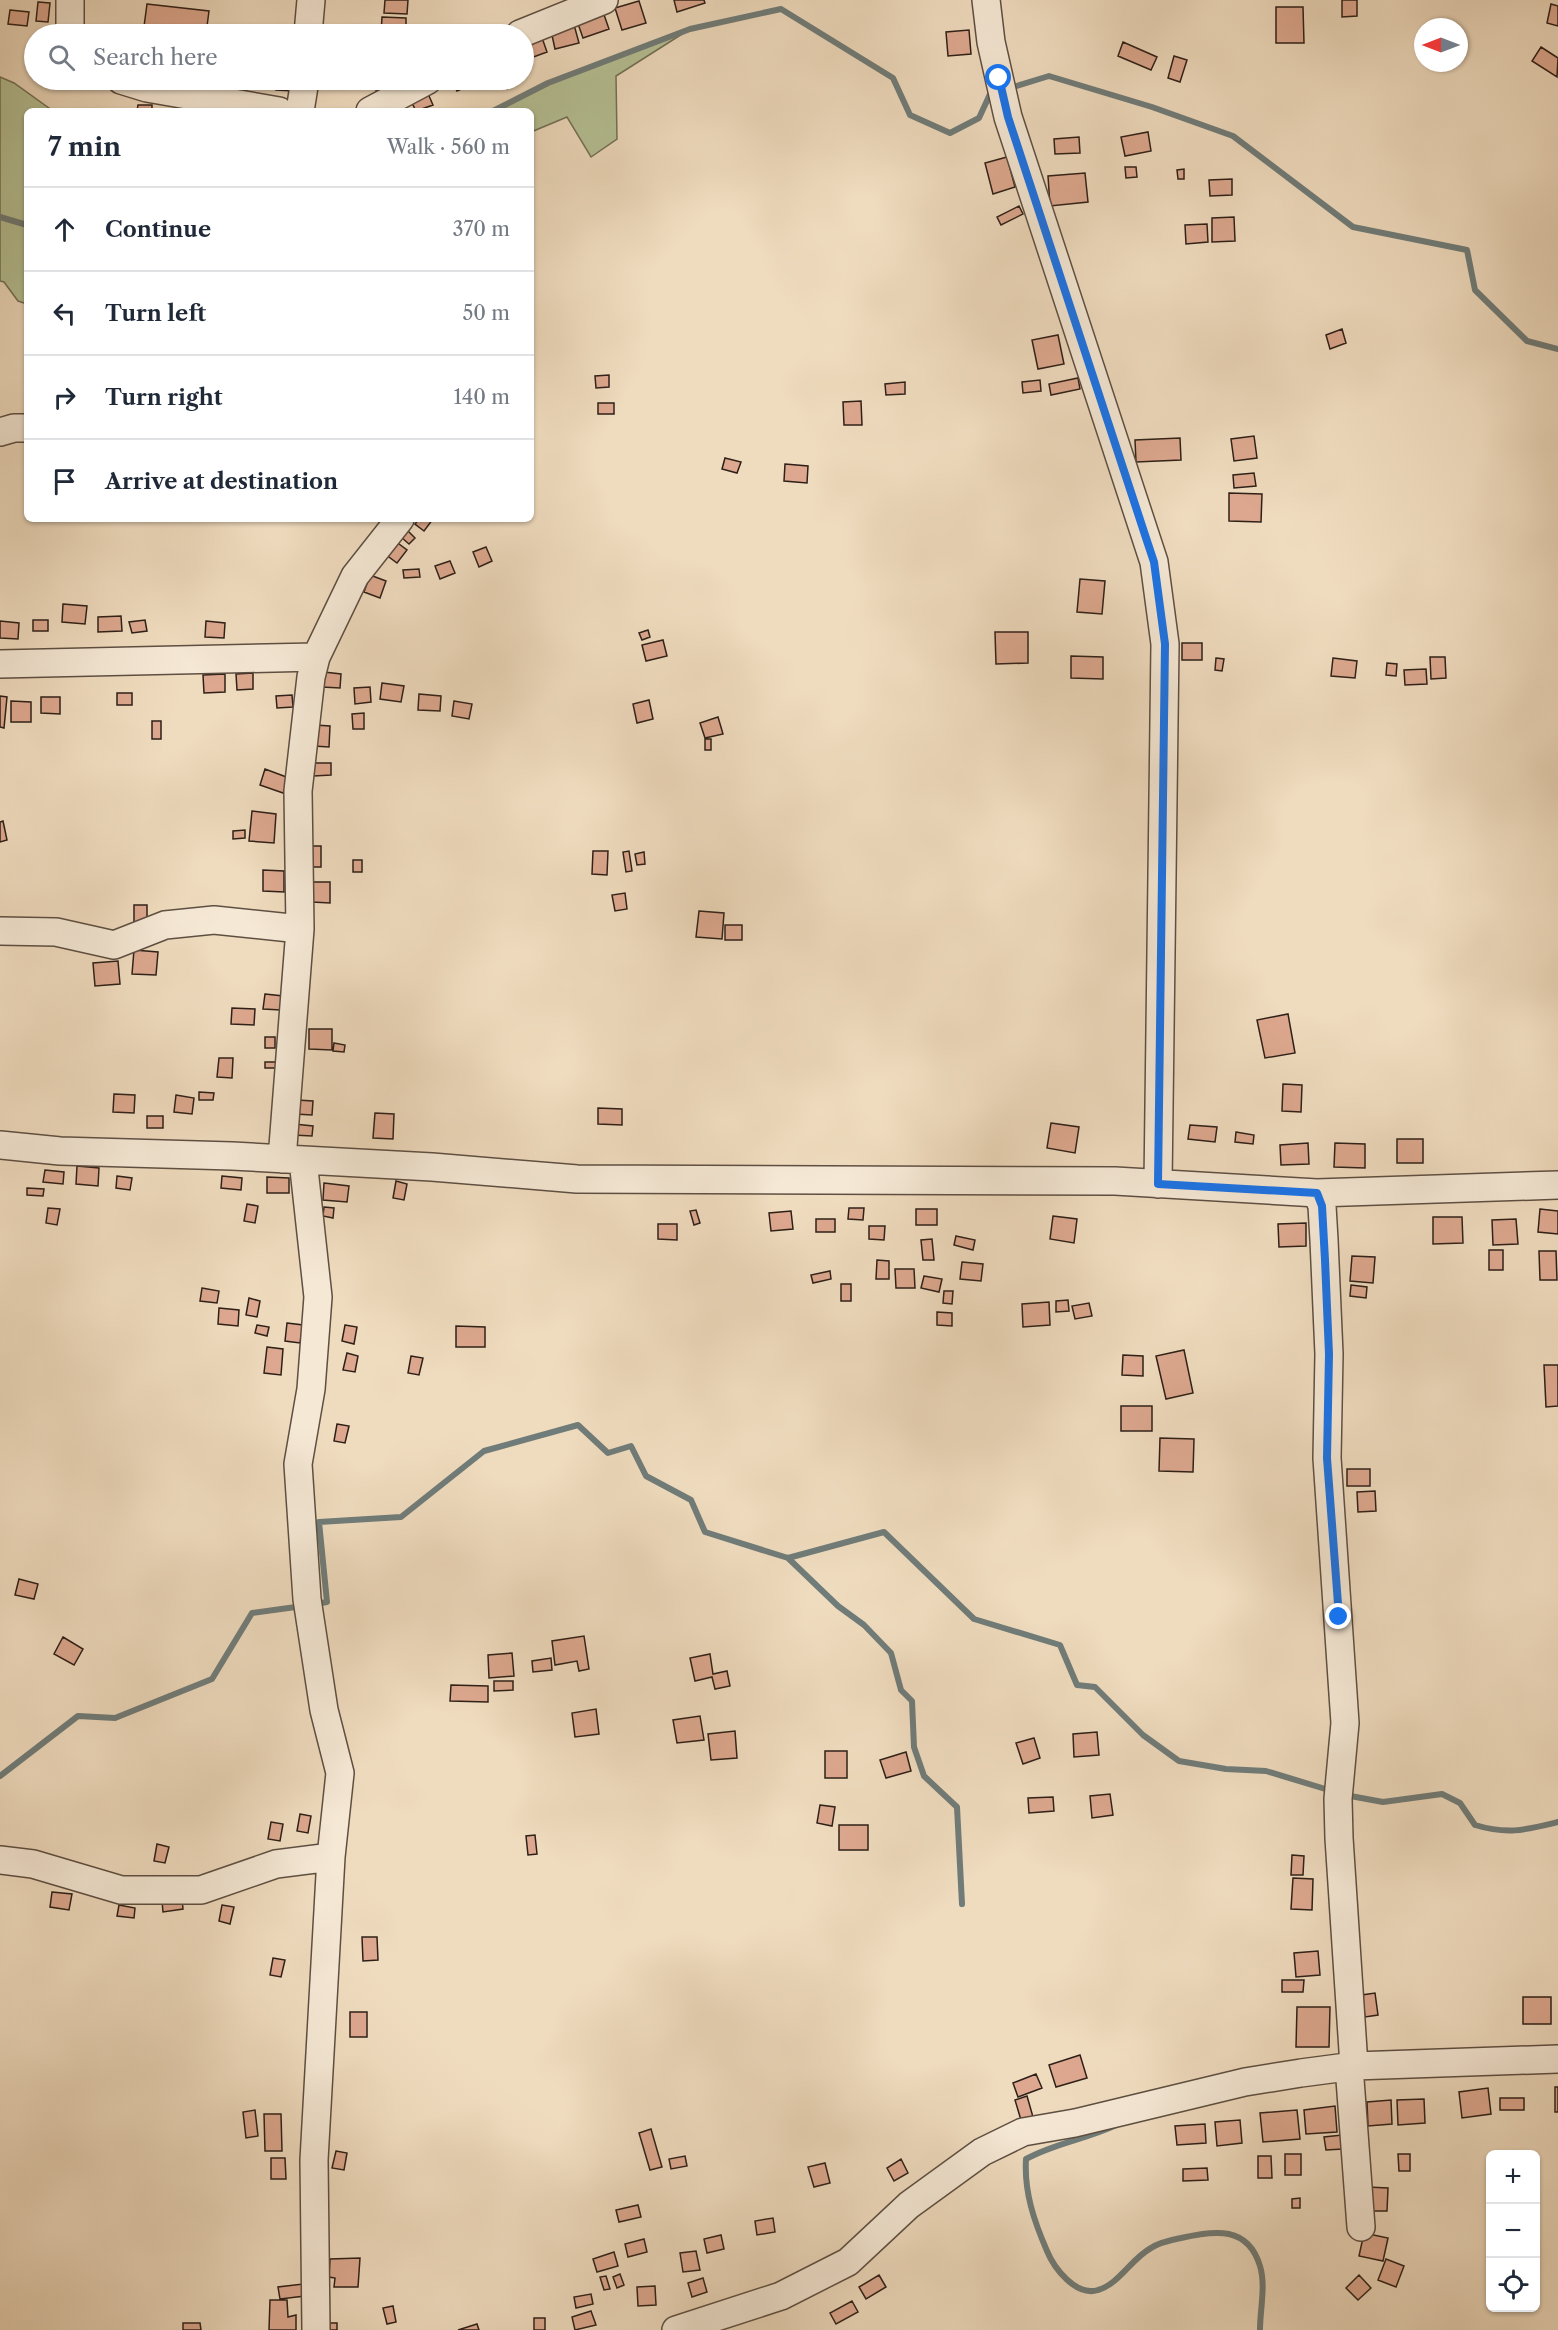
<!DOCTYPE html>
<meta charset="utf-8">
<style>
body{margin:0;font-family:"Libre Caslon Text",serif;background:#f2f2f3;color:#1f2937}
.controls{position:absolute;right:18px;bottom:18px;display:grid;overflow:hidden;border-radius:9px;box-shadow:0 2px 4px #0004}
.controls button{width:54px;height:54px;display:grid;place-items:center;padding:0;border:0;border-bottom:2px solid #e0e1e3;background:#fff;color:#1f2937;font:30px sans-serif}
.compass{position:absolute;left:1414px;top:18px;width:54px;height:54px;border-radius:50%;background:#fff;box-shadow:0 2px 4px #0004;rotate:270deg}
.stop{position:absolute;width:18px;height:18px;margin:-14px;border:4px solid #1a73e8;border-radius:50%;background:#fff}
.stop.end{background:#1a73e8;border-color:#fff;box-shadow:0 2px 6px #0008}
.list{margin:0;padding:0;list-style:none}
h2{display:flex;justify-content:space-between;align-items:center;height:78px;margin:0;padding:0 24px;font-size:26px}
h2 small{font-size:20px;font-weight:400;color:#747a83}
.list li{display:grid;grid-template-columns:39px 1fr auto;gap:18px;align-items:center;box-sizing:border-box;height:84px;padding:0 24px;border-top:2px solid #e0e1e3}
.list b{display:block;font-size:22px;white-space:nowrap}
.list em{font-size:20px;font-style:normal;color:#747a83}
.icon{flex:none;width:33px;height:33px;fill:none;stroke:currentColor;stroke-width:2;stroke-linecap:round;stroke-linejoin:round}
.map{position:relative;flex:none;width:1558px;height:2330px;overflow:hidden}
.search{position:absolute;background:#fff;box-shadow:0 2px 4px #0004;left:24px;top:24px;width:510px;height:66px;display:flex;align-items:center;gap:15px;box-sizing:border-box;padding:0 21px;border-radius:33px;color:#747a83;font-size:22px}
.panel{position:absolute;background:#fff;box-shadow:0 2px 4px #0004;left:24px;top:108px;width:510px;height:414px;border-radius:9px}
.map>svg:first-child{display:block}
</style>
<div class="map">
<svg width="1558" height="2330" viewBox="0 0 1558 2330">
<rect width="100%" height="100%" fill="#efdbbe"/>
<filter id="stains"><feTurbulence type="fractalNoise" baseFrequency=".00333" numOctaves="4"/><feColorMatrix values="0 0 0 0 .2 0 0 0 0 .09 0 0 0 0 .02 0 0 0 .5 -.17"/></filter>
<radialGradient id="worn" r=".72"><stop offset=".6" stop-color="#630" stop-opacity="0"/><stop offset="1" stop-color="#630" stop-opacity=".3"/></radialGradient>
<path fill="#b5c195" stroke="#727056" stroke-width="1.5" d="M690,29L616,76L617,139L591,157L567,117L531,132V111H493L548,83Z
M0,77L14,83L53,111H27V304L18,301L4,282L0,281Z"/>
<g fill="none" stroke-linecap="round" stroke-linejoin="round">
<path stroke="#707c79" stroke-width="6" d="M1010,88L1049,76L1152,107L1233,136L1353,227L1467,250L1475,290L1527,341L1558,349
M493,111L548,83L690,29L781,9L893,78L910,115L950,133L979,118L991,92
M0,217L27,225
M788,1558L838,1606L864,1625L891,1653L901,1690L912,1701L914,1747L924,1776L957,1807L962,1904
M316,1604L327,1602L319,1522L401,1517L484,1451L578,1425L608,1453L631,1446L646,1476L691,1500L705,1532L788,1558L884,1532L974,1619L1060,1645L1077,1685L1095,1687L1143,1735L1179,1761L1226,1769L1266,1771L1332,1791
M0,1776L78,1716L115,1718L212,1679L252,1613L303,1606
M1345,1795L1383,1802L1442,1794L1460,1803L1475,1825C1508,1835 1525,1830 1558,1822
M1116,2125C1087,2139 1055,2143 1026,2159C1024,2192 1034,2221 1047,2251C1054,2268 1076,2297 1098,2290C1119,2284 1131,2259 1151,2248C1160,2242 1171,2240 1181,2238C1215,2230 1248,2226 1260,2266C1266,2286 1260,2309 1260,2330"/>
</g>
<path fill="#dda88f" stroke="#2e2018" stroke-width="1.5" d="M385,0H408L407,14L384,13Z
M674,0H704L705,3L677,12Z
M1342,0H1357V16L1342,17Z
M639,1L646,23L622,30L615,8Z
M38,2L50,3L48,22L36,21Z
M147,4L209,11L206,34L168,30V34H143Z
M1551,4L1558,6V26L1547,23Z
M1276,7H1303L1304,43H1276Z
M602,9L609,29L583,38L576,18Z
M10,10L29,12L27,26L8,24Z
M382,17L406,18V34H381Z
M573,21L579,43L555,49L550,26Z
M969,30L971,54L948,56L946,32Z
M540,32L547,52L528,59L524,38Z
M1123,42L1157,57L1151,70L1118,56Z
M1541,47L1558,58L1557,77L1532,61Z
M1174,56L1187,60L1180,82L1168,78Z
M205,80H249L246,93L204,85Z
M277,80H296L295,91L276,90Z
M377,80H398L397,91L376,90Z
M451,80H471L473,84L457,91Z
M501,80H522L507,89Z
M426,89L433,105L416,111L409,97Z
M138,105H152V111H137Z
M1148,132L1151,151L1125,156L1121,137Z
M1079,137L1080,153L1055,154L1054,139Z
M1007,157L1015,187L993,194L985,163Z
M1125,167H1136L1137,177L1126,178Z
M1184,169V179H1178L1177,170Z
M1085,173L1088,202L1050,206L1048,176Z
M1232,179V195L1210,196L1209,180Z
M1019,206L1023,214L1001,225L997,217Z
M1234,217L1235,241L1212,242V218Z
M1207,224L1208,242L1186,244L1185,225Z
M1342,329L1346,343L1330,349L1326,335Z
M1058,335L1064,364L1038,369L1032,340Z
M609,375V387L596,388L595,376Z
M1078,378L1080,389L1051,395L1049,384Z
M1040,380L1041,391L1023,393L1022,382Z
M905,382V394L886,395L885,384Z
M861,401L862,425H844L843,402Z
M598,403H614V414H598Z
M1254,436L1257,458L1234,461L1231,439Z
M1180,438L1181,460L1136,462L1135,440Z
M725,458L741,462L737,473L722,469Z
M785,464L808,466L807,483L784,481Z
M1254,473L1256,486L1234,488L1233,475Z
M1229,493L1262,494L1261,522L1229,521Z
M419,519H433L424,531L415,524Z
M407,530L415,538L409,544L401,537Z
M395,541L407,550L397,563L385,554Z
M486,547L492,561L479,567L473,552Z
M450,561L455,573L440,579L435,566Z
M419,569L420,577L404,578L403,570Z
M370,575L386,581L380,598L364,592Z
M1080,579L1105,581L1102,614L1077,612Z
M63,604L87,606L85,624L62,622Z
M121,616L122,631L98,632V617Z
M33,620H48V631H33Z
M145,620L147,631L132,633L129,622Z
M0,621L19,623L18,639L0,638Z
M206,621L225,623L224,638L205,637Z
M648,630L650,637L642,640L639,633Z
M995,632H1028V663L996,664Z
M663,640L667,656L646,661L642,645Z
M1182,643H1202V660H1182Z
M1071,656L1103,657V679L1071,678Z
M1430,657H1445L1446,678L1431,679Z
M1216,658L1224,659L1222,671L1215,670Z
M1333,658L1357,661L1355,678L1331,676Z
M1387,663L1397,664L1396,676L1386,675Z
M1426,669L1427,684L1405,685L1404,670Z
M324,672L341,674L340,688L322,687Z
M253,673V689L237,690L236,674Z
M225,674V692L204,693L203,675Z
M382,683L404,686L401,702L380,699Z
M370,687L371,702L355,704L354,688Z
M117,693H132V705H117Z
M419,694L441,696L440,711L418,710Z
M292,695L293,707L277,708L276,696Z
M0,696L7,697L4,728L0,727Z
M41,697H60V714L41,713Z
M649,700L653,719L637,723L633,704Z
M11,701L31,702V722H11Z
M454,701L472,704L469,719L452,716Z
M364,713V729H353L352,714Z
M718,717L723,734L705,738L700,723Z
M152,721H161V739H152Z
M315,725L330,726L329,747L314,746Z
M705,739H711V750H705Z
M314,763H331V775L314,776Z
M265,769L289,778L283,793L260,785Z
M252,811L276,814L274,843L249,841Z
M3,821L7,840L0,842V822Z
M245,830V838L233,839V831Z
M308,846H321V867H308Z
M593,851H608L607,875L592,874Z
M629,851L632,871L626,872L623,852Z
M644,852L645,864L637,865L635,854Z
M353,860H362V872H353Z
M263,870L284,871V892L263,891Z
M312,882H330V903L312,902Z
M625,893L627,909L615,911L612,895Z
M134,905H147V922H134Z
M699,911L724,913L722,939L696,937Z
M725,925H742V940H725Z
M134,950L158,952L156,975L132,974Z
M118,961L120,984L95,986L93,963Z
M265,994L283,996L281,1010L263,1009Z
M232,1008L255,1009L254,1025L231,1024Z
M1288,1014L1295,1053L1265,1058L1257,1020Z
M309,1029H332V1050L309,1049Z
M265,1037H275V1048H265Z
M334,1043L345,1045L344,1052L333,1051Z
M219,1058H233L232,1078L217,1077Z
M265,1062H280L279,1068H265Z
M1283,1084L1302,1085L1301,1112L1282,1111Z
M199,1092L214,1093L213,1100H199Z
M114,1094L135,1095L134,1113L113,1112Z
M176,1095L194,1098L192,1114L174,1112Z
M297,1100L313,1101L312,1115L295,1114Z
M598,1108L622,1109V1125L598,1124Z
M375,1113L394,1114L393,1139L373,1138Z
M147,1116H163V1128H147Z
M1051,1123L1079,1127L1075,1153L1047,1148Z
M294,1124L313,1126L312,1136L293,1135Z
M1190,1125L1217,1127L1215,1142L1188,1139Z
M1236,1132L1254,1135L1253,1144L1235,1142Z
M1397,1139H1423V1163H1397Z
M1308,1143L1309,1164L1281,1165L1280,1145Z
M1335,1143L1365,1144V1168L1334,1167Z
M77,1166L99,1168L98,1186L76,1184Z
M45,1170L64,1172L63,1184L43,1182Z
M117,1176L132,1178L130,1190L116,1188Z
M222,1176L242,1178L241,1190L221,1188Z
M267,1177L289,1178V1193H267Z
M396,1181L407,1184L404,1200L393,1198Z
M324,1183L349,1186L347,1202L323,1200Z
M27,1188L44,1189L43,1196L27,1195Z
M247,1204L258,1206L255,1223L244,1221Z
M324,1207L334,1208L333,1218L323,1216Z
M48,1208L60,1209L57,1225L46,1223Z
M849,1208H864L863,1220L848,1219Z
M916,1209H937V1225H916Z
M1540,1209L1558,1211V1234L1538,1232Z
M696,1210L700,1223L694,1225L690,1211Z
M791,1211L793,1229L771,1231L769,1213Z
M1053,1216L1077,1219L1074,1243L1050,1239Z
M1433,1217H1462L1463,1243L1433,1244Z
M816,1219H835V1232H816Z
M1516,1219L1518,1244L1493,1245L1492,1220Z
M1306,1223V1246L1279,1247L1278,1224Z
M658,1224H677V1240L658,1239Z
M869,1226H885L884,1240L869,1239Z
M956,1236L975,1240L973,1250L954,1245Z
M932,1239L934,1260H923L921,1240Z
M1489,1250H1503V1270H1489Z
M1539,1251H1556L1557,1280H1540Z
M1352,1256L1375,1257L1373,1283L1350,1281Z
M877,1260L889,1261V1279H876Z
M962,1262L983,1264L981,1281L960,1279Z
M895,1269H914L915,1288H896Z
M830,1271L831,1279L813,1283L811,1275Z
M924,1276L942,1279L939,1292L921,1288Z
M841,1284H851V1301H841Z
M1351,1285L1367,1287L1366,1298L1350,1296Z
M202,1288L219,1291L217,1303L200,1301Z
M944,1291H953L952,1304L943,1303Z
M249,1298L260,1301L257,1317L246,1315Z
M1068,1300L1069,1311L1056,1312V1301Z
M1049,1302L1050,1325L1023,1327L1022,1304Z
M1089,1303L1092,1316L1075,1319L1072,1306Z
M219,1308L239,1310L238,1326L218,1324Z
M937,1312L952,1313V1326L937,1325Z
M287,1323L303,1325L300,1343L285,1341Z
M257,1325L269,1327L267,1336L255,1333Z
M345,1325L357,1327L354,1344L342,1341Z
M456,1326L485,1327V1347H456Z
M267,1347L283,1349L281,1375L264,1373Z
M1184,1350L1193,1393L1166,1399L1156,1356Z
M347,1353L358,1356L355,1372L343,1370Z
M1123,1355L1143,1356V1376L1122,1375Z
M411,1356L423,1358L419,1375L408,1373Z
M1544,1365H1558V1406L1546,1407Z
M1121,1406H1152V1431H1121Z
M337,1424L349,1426L345,1443L334,1441Z
M1160,1438L1194,1439L1193,1472L1159,1471Z
M1347,1469H1370V1486H1347Z
M1375,1491L1376,1511L1358,1512L1357,1492Z
M19,1579L38,1584L34,1599L15,1595Z
M584,1636L589,1669L579,1671L577,1661L555,1665L552,1641Z
M63,1637L83,1649L74,1665L54,1654Z
M512,1653L514,1676L489,1678L488,1655Z
M710,1654L713,1674L727,1671L730,1686L715,1689L712,1677L695,1681L690,1658Z
M551,1658L552,1670L533,1672L532,1661Z
M494,1681H513V1690L494,1691Z
M451,1685L488,1686V1702L450,1701Z
M596,1709L599,1734L575,1737L572,1713Z
M700,1716L704,1740L677,1743L673,1720Z
M735,1731L737,1758L711,1760L708,1734Z
M1097,1732L1099,1755L1074,1757L1073,1734Z
M1034,1738L1040,1758L1023,1764L1016,1743Z
M825,1751H847V1778H825Z
M906,1752L911,1771L886,1778L880,1760Z
M1110,1794L1113,1815L1092,1818L1090,1796Z
M1053,1797L1054,1811L1029,1813L1028,1798Z
M820,1805L835,1807L832,1826L817,1823Z
M300,1814L311,1816L308,1833L297,1831Z
M271,1822L283,1824L280,1841L268,1839Z
M839,1825H868V1850H839Z
M535,1835L537,1854L528,1855L526,1836Z
M157,1844L169,1847L165,1863L154,1861Z
M1292,1855L1304,1856L1303,1875H1291Z
M1293,1878L1313,1879L1312,1910L1291,1909Z
M52,1892L72,1894L69,1910L50,1907Z
M182,1898L183,1909L163,1912L162,1901Z
M119,1905L135,1908L134,1918L117,1916Z
M222,1905L234,1907L230,1924L219,1921Z
M362,1937H377L378,1960L363,1961Z
M1318,1951L1320,1975L1296,1977L1294,1953Z
M273,1958L285,1960L281,1977L270,1975Z
M1282,1980H1304L1303,1992H1282Z
M1375,1993L1378,2015L1365,2017L1362,1995Z
M1523,1997H1551V2024H1523Z
M1297,2007H1330L1329,2047H1296Z
M350,2012H367V2037H350Z
M1080,2055L1087,2078L1056,2087L1049,2065Z
M1036,2074L1042,2088L1018,2097L1013,2083Z
M1555,2087H1558V2112H1555Z
M1488,2088L1491,2114L1462,2118L1459,2092Z
M1027,2096L1033,2117L1021,2120L1015,2100Z
M1500,2098H1524V2110H1500Z
M1424,2099L1425,2123L1398,2125L1397,2100Z
M1391,2100L1392,2124L1368,2126L1367,2102Z
M1335,2106L1337,2132L1306,2134L1304,2110Z
M255,2110L258,2136L246,2138L243,2112Z
M1297,2110L1300,2139L1263,2142L1260,2113Z
M264,2114H281L282,2151H265Z
M1240,2120L1242,2143L1217,2146L1215,2122Z
M1205,2124L1206,2143L1177,2145L1175,2126Z
M651,2129L662,2167L650,2170L639,2133Z
M1342,2135L1343,2149L1326,2150L1324,2137Z
M336,2151L347,2153L344,2170L332,2168Z
M1285,2154H1301V2175H1285Z
M1398,2154H1410V2171H1399Z
M685,2156L687,2166L671,2169L669,2159Z
M1258,2156H1271L1272,2178H1258Z
M271,2158H285L286,2179H271Z
M901,2159L908,2173L894,2181L887,2168Z
M825,2163L830,2183L814,2187L808,2167Z
M1207,2168L1208,2180L1183,2181V2169Z
M1367,2187L1388,2188L1387,2211H1367Z
M1300,2198V2208H1292V2199Z
M638,2205L641,2217L619,2222L616,2210Z
M773,2218L775,2232L757,2235L755,2221Z
M1364,2233L1388,2238L1383,2261L1359,2256Z
M721,2235L724,2249L707,2253L704,2239Z
M644,2239L647,2252L628,2257L625,2244Z
M696,2251L700,2270L683,2272L680,2253Z
M614,2252L618,2266L597,2272L593,2259Z
M360,2258L358,2287H334L335,2278L329,2277L330,2259Z
M1386,2259L1404,2266L1396,2287L1378,2280Z
M620,2274L624,2285L617,2288L613,2277Z
M879,2275L886,2287L866,2299L859,2287Z
M1359,2275L1371,2288L1358,2300L1346,2288Z
M606,2276L610,2289L604,2290L600,2277Z
M703,2278L707,2292L692,2297L688,2283Z
M303,2284L305,2296L280,2299L278,2287Z
M655,2286L656,2305L638,2306L637,2287Z
M591,2294L593,2304L576,2308L574,2297Z
M270,2300H287L288,2317L296,2315V2330H269Z
M852,2301L858,2312L836,2324L830,2313Z
M393,2306L396,2322L387,2324L383,2308Z
M591,2311L596,2325L575,2330L572,2317Z
M534,2318H545V2330H534Z
M183,2323H200L201,2330H183Z
M325,2323H337V2330H325Z
M477,2324L479,2330H458Z"/>
<g fill="none" stroke-linecap="round" stroke-linejoin="round">
<defs>
<path id="minor" d="M70,0V34
M986,0L991,42L1008,117L1154,562L1165,644L1158,1184
M308,34L311,0
M520,34L604,0
M121,80L147,88L279,111
M300,111L305,80
M370,111L428,80
M0,432L14,428H27
M0,664L316,657
M0,931L56,932L114,945L165,925L214,920L300,929
M0,1145L60,1151L232,1156L432,1167L577,1179L1115,1181L1317,1193L1558,1185
M282,1159L300,929L298,791L311,677L316,657L355,576L400,519
M303,1160L318,1297L311,1389L298,1464L307,1599L324,1710L340,1773L331,1857L314,2160L316,2330
M1317,1193L1322,1206L1324,1240L1329,1354L1327,1458L1345,1723L1338,1799L1339,1838L1354,2066
M0,1860L33,1864L121,1890H201L276,1864L331,1857
M1349,2066L1361,2227
M676,2330L781,2296L848,2262L909,2205L982,2152L1023,2132L1075,2123L1245,2082L1301,2073L1354,2066L1558,2059"/>
</defs>
<use href="#minor" stroke="#5e4f42" stroke-width="30"/>
<use href="#minor" stroke="#f5e8d5" stroke-width="27"/>
</g>
<g fill="none" stroke-linecap="round" stroke-linejoin="round">
<path stroke="#1a73e8" stroke-width="8" d="M999,78L1008,117L1147,541L1154,562L1165,644L1158,1184L1317,1193L1322,1206L1325,1260L1329,1354L1327,1458L1339,1617"/>
</g>
<rect width="100%" height="100%" filter="url(#stains)"/>
<rect width="100%" height="100%" fill="url(#worn)"/>
</svg>
<div class="controls">
<button>+</button>
<button>−</button>
<button><svg class="icon" aria-label="locate" viewBox="0 0 24 24"><circle cx="12" cy="12" r="6"/><path d="M12 2v4M12 18v4M2 12h4M18 12h4"/></svg></button>
</div>
<svg class="compass" viewBox="-18 -18 36 36"><path d="M0-13l5 13h-10z" fill="#e53935"/><path d="M0 13l5-13h-10z" fill="#747a83"/></svg>
<div class="stop" style="left:999px;top:78px"></div>
<div class="stop end" style="left:1339px;top:1617px"></div>
<div class="search"><svg class="icon" aria-label="search" viewBox="0 0 24 24"><circle cx="10" cy="10" r="6"/><path d="M15 15l6 6"/></svg>Search here</div>
<section class="panel">
<h2>7 min<small>Walk · 560 m</small></h2>
<ul class="list">
<li><svg class="icon" aria-label="ahead" viewBox="0 0 24 24"><path d="M12 20V5M6 11l6-6 6 6"/></svg><div><b>Continue</b></div><em>370 m</em></li>
<li><svg class="icon" aria-label="left" viewBox="0 0 24 24"><path d="M17 20v-9H6M10 6l-5 5 5 5"/></svg><div><b>Turn left</b></div><em>50 m</em></li>
<li><svg class="icon" aria-label="right" viewBox="0 0 24 24"><path d="M7 20v-9h11M14 6l5 5-5 5"/></svg><div><b>Turn right</b></div><em>140 m</em></li>
<li><svg class="icon" aria-label="arrive" viewBox="0 0 24 24"><path d="M6 21V4h12l-3 4 3 4H6"/></svg><div><b>Arrive at destination</b></div></li>
</ul>
</section>
</div>
